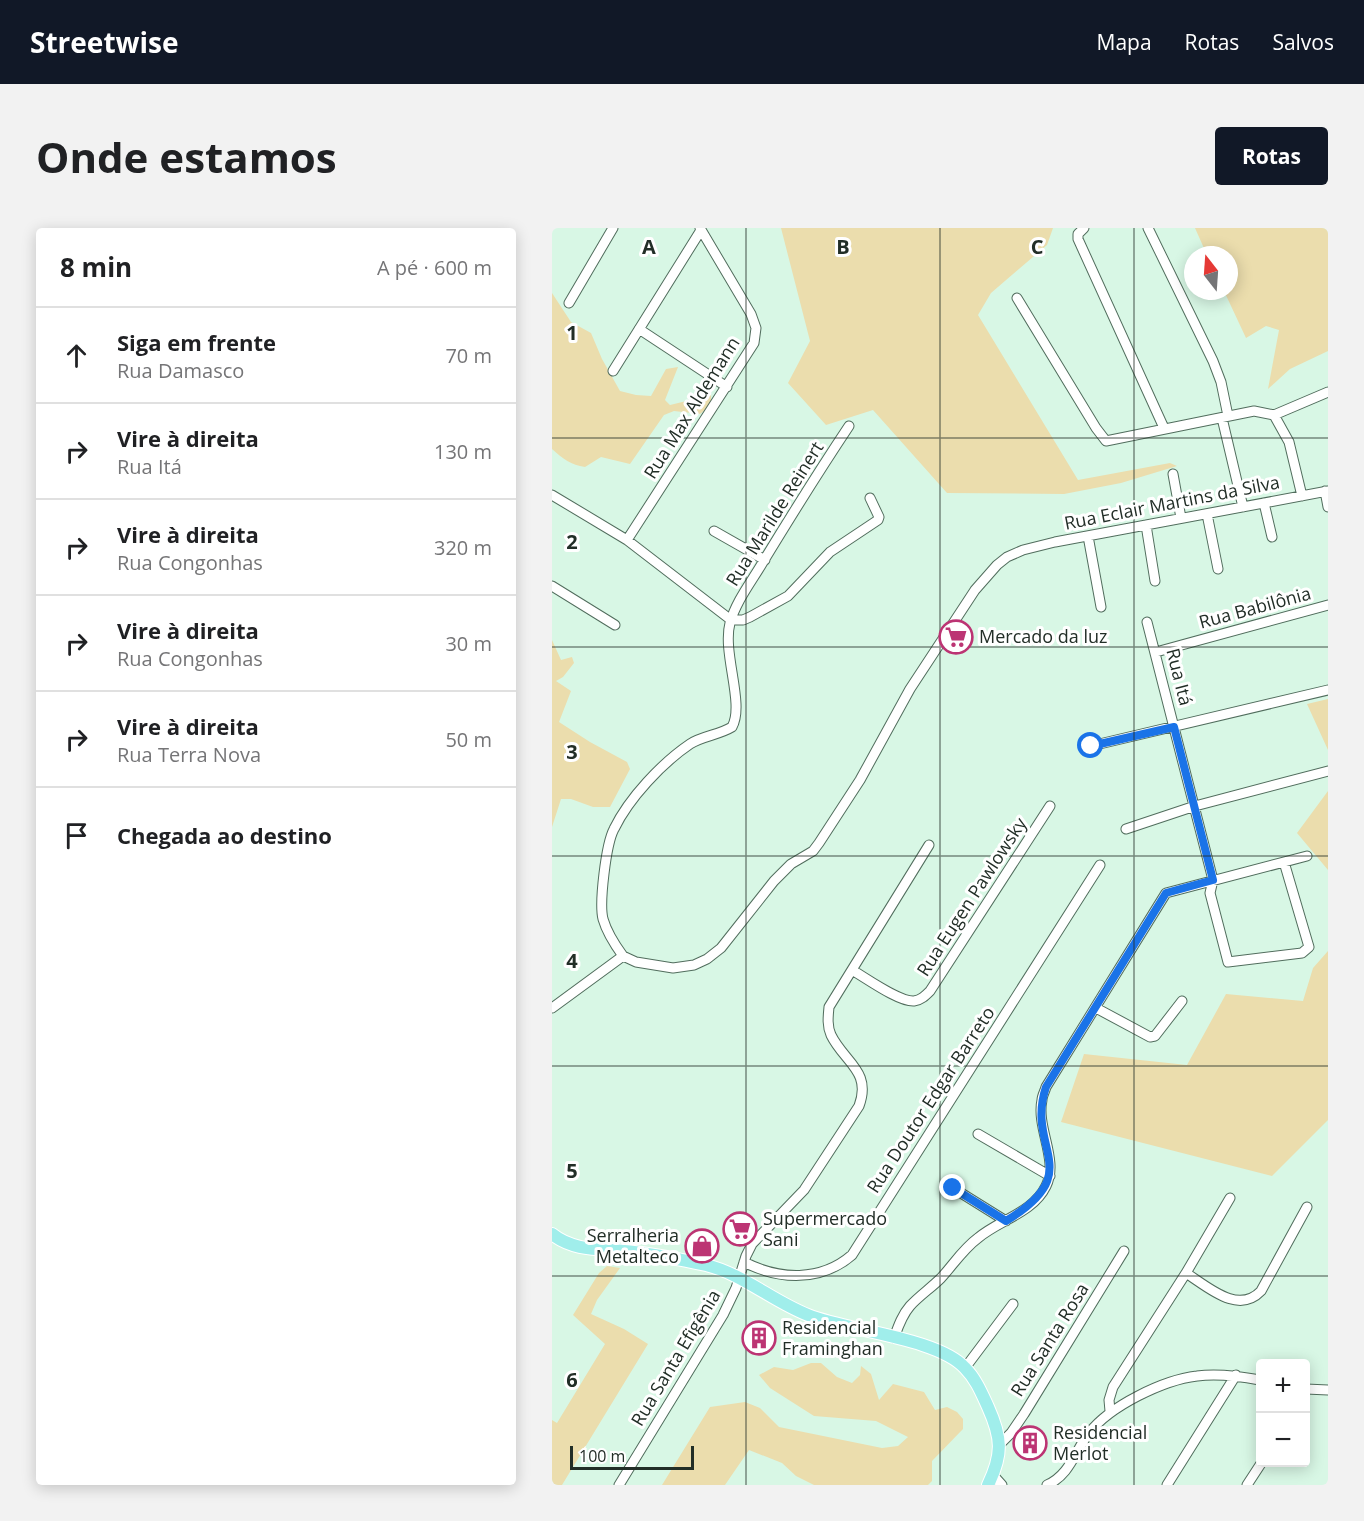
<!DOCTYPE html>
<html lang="pt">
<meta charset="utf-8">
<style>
body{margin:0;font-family:"Open Sans",sans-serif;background:#f2f2f2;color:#202124}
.controls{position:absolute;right:18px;bottom:18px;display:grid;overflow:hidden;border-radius:6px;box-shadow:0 3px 15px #0003}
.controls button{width:54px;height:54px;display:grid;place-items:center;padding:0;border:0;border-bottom:2px solid #e0e0e0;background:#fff;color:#202124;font:30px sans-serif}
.compass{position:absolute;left:632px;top:18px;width:54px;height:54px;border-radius:50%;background:#fff;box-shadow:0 3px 15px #0003;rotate:343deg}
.scale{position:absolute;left:18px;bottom:15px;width:124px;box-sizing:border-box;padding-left:6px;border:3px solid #222e27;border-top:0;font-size:16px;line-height:21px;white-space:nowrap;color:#222e27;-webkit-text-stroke:4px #fff;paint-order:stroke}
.stop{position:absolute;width:18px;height:18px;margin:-14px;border:4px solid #1a73e8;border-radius:50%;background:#fff}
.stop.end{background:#1a73e8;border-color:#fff;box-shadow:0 2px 6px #0008}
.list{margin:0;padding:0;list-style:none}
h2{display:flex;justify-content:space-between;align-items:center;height:78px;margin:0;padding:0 24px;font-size:26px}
h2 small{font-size:20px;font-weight:400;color:#757577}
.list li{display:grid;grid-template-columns:39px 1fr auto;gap:18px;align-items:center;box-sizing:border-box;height:96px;padding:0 24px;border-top:2px solid #e0e0e0}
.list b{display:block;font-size:22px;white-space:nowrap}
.list p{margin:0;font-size:20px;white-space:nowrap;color:#757577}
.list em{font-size:20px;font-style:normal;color:#757577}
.icon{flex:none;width:33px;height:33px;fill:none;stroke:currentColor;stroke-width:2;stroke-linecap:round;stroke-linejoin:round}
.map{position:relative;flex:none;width:776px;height:1257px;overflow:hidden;border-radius:6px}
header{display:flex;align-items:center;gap:36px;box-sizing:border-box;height:84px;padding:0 30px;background:#111827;color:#fff}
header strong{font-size:28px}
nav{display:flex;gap:33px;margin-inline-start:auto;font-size:21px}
.intro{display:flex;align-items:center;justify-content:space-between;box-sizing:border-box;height:144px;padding:0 36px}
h1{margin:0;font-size:42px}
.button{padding:15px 27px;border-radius:6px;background:#111827;color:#fff;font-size:21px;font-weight:700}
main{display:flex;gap:36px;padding:0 36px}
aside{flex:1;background:#fff;border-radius:6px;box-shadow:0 3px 15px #0003}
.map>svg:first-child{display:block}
</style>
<header>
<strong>Streetwise</strong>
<nav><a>Mapa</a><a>Rotas</a><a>Salvos</a></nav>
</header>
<div class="intro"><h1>Onde estamos</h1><a class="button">Rotas</a></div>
<main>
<aside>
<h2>8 min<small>A pé · 600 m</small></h2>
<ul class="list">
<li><svg class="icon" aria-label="ahead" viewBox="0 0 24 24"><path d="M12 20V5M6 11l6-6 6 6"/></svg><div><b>Siga em frente</b><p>Rua Damasco</p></div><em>70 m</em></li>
<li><svg class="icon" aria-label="right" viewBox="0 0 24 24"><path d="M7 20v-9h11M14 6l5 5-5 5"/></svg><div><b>Vire à direita</b><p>Rua Itá</p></div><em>130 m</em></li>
<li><svg class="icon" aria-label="right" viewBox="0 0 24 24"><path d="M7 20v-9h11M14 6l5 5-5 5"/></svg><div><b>Vire à direita</b><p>Rua Congonhas</p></div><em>320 m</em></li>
<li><svg class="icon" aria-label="right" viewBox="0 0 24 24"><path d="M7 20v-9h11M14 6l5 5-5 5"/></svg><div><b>Vire à direita</b><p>Rua Congonhas</p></div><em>30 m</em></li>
<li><svg class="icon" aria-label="right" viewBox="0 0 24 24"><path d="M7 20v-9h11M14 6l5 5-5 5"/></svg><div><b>Vire à direita</b><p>Rua Terra Nova</p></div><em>50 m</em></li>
<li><svg class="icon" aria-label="arrive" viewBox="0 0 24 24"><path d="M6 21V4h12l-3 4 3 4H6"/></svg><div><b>Chegada ao destino</b></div></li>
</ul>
</aside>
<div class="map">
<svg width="776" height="1257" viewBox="0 0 776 1257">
<rect width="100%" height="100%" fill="#d8f7e5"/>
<path fill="#ebddad" d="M229,0H501L495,17L439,65L426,87L526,252L618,235L625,238L569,255L512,266L395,265L321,182L274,197L236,155L258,113Z
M643,0H776V123L738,141L716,161L727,102L714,98L694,110L672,63H677V27H655Z
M0,65L19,94L39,105L50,131L68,163L84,167L99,168L114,141L126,139L113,172L118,177L159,167V177L148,186L122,183L112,187L78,236L49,229L33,239C19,237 11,231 0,221Z
M0,412L9,432L20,429L22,435L11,449L4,453L19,463L7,494L38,514L75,534L78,541L58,579H41L19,571H9L0,599Z
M776,471V522L755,476Z
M776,563V642L745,605Z
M776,723V892L720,948L509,894L532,826L635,837L674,766L751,773L761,740Z
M55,1038L68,1040L45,1072L39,1086L72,1101L96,1116L10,1257H0V1192L5,1195L53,1116L21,1087L47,1045Z
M259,1135H269L285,1149L300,1155L308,1147L309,1138L319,1146L327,1172L341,1156L372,1164L383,1182L395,1179L405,1184L411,1191V1201L380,1233V1253L376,1257H262L244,1248L230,1235L197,1222L173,1257H110L158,1179L193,1174L208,1180L227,1199L330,1220L346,1218L356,1209L324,1193L262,1188L218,1160L207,1147L222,1139L241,1142Z"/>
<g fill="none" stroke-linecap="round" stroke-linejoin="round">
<defs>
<path id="minor" d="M532,0L526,6V11L612,200
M596,0L661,133L669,154L676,188
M465,70L544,200L554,213L702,183L722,187
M17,75L61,0
M87,101L175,159
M61,143L149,2
M722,187L737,214L750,268
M722,187L776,164
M670,190L691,279
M621,246L629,290
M773,263L776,279
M0,267L75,312L179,392
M712,275L720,309
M655,286L666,341
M594,297L603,353
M162,303L213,332
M536,308L549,379
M75,312L202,115L204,100L199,86L148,0
M0,358L63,397
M179,392H191L198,389L236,368L278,324L326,292L327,289L318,270
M595,394L661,652L658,665L676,734L750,725L757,719L732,634
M604,424L776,377
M539,518L776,462
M574,601L643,578L776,543
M71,728C63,717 55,705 51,691C47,675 54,616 62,601C77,570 110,535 138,516C150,508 167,507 180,499C193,476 170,425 178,395C184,373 200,353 211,334C239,288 267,243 297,198
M300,742C314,750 347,774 362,773C369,772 373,768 378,763L498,578
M0,780L71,728L84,734L121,740L142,737L155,731L169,720L222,653L239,636L261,623L267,615L308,552L358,461L423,362L445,337L455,329L471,322L503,314L776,263
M544,780L598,809L603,808L630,773
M426,906L498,948
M401,960L454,993
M192,1034C227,1052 269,1054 300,1027L548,637
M634,1045C656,1059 686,1087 709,1063L755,979
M342,1110C346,1099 350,1087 358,1078C367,1068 379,1060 389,1050C401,1037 411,1021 426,1010C447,992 481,985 494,958C507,932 484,900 490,872C490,868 493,863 494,859L614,665L755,628
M413,1140L461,1076
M754,1161L776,1162
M558,1183L557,1172L561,1159L634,1045L678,970
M448,1216L459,1205L472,1186L572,1023
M441,1247L450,1257
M67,1257L171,1087L184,1060L194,1028L200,1016L252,962L307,878C320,843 292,834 279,807C275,798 276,789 277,779L377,617
M495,1257C518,1247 523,1223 537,1205C558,1178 611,1152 645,1148C666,1145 687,1148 708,1152
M615,1257L684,1147
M695,1257L710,1234"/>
<path id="major" d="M0,1006C23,1025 54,1020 82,1024C106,1027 131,1032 154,1037C191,1046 220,1073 256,1087C296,1103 386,1110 413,1140C424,1151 430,1166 436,1179C450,1210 451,1226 436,1257"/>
</defs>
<use href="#minor" stroke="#516d5d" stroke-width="11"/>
<use href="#major" stroke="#fff" stroke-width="14"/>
<use href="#minor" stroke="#fff" stroke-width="9"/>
<use href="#major" stroke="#a0eeeb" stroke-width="12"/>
</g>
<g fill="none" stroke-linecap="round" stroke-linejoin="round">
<path stroke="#1a73e8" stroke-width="8" d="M401,960L454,993C536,943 473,922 494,859L614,665L661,652L622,499L539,518"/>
</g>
<path fill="none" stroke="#222e27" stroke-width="1.5" stroke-opacity="0.55" d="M194,0V1257M388,0V1257M582,0V1257M0,210H776M0,419H776M0,628H776M0,838H776M0,1048H776"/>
<defs>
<symbol id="supermarket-ring" viewBox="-11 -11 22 22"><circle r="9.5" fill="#fff" stroke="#bc3473" stroke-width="1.5"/><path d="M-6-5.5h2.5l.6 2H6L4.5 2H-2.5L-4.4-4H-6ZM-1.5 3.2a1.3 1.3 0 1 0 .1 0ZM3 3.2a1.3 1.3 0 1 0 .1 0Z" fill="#bc3473"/></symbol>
<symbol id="shop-ring" viewBox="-11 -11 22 22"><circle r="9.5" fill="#fff" stroke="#bc3473" stroke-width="1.5"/><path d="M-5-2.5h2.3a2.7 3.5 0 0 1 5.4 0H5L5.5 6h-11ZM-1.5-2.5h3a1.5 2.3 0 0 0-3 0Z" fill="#bc3473"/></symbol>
<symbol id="building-ring" viewBox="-11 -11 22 22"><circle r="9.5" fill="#fff" stroke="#bc3473" stroke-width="1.5"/><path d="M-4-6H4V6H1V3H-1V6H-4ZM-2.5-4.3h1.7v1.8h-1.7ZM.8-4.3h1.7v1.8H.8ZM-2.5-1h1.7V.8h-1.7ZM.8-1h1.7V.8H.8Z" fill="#bc3473"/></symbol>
</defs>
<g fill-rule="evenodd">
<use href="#supermarket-ring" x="385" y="390" width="38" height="38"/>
<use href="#supermarket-ring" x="169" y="982" width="38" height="38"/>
<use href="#shop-ring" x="131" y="999" width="38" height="38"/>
<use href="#building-ring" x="188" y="1091" width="38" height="38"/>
<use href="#building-ring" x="459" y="1196" width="38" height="38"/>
</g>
<g text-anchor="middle" stroke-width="6" stroke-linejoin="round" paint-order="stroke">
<g font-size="18" fill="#222e27" stroke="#fff">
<text transform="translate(140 180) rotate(-58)" y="6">Rua Max Aldemann</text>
<text transform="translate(620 275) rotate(-11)" y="6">Rua Eclair Martins da Silva</text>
<text transform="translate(223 286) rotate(-58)" y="6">Rua Marilde Reinert</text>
<text transform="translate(703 380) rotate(-15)" y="6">Rua Babilônia</text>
<text transform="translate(627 449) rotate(76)" y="6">Rua Itá</text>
<text transform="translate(420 669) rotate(-57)" y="6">Rua Eugen Pawlowsky</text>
<text transform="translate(379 872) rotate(-57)" y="6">Rua Doutor Edgar Barreto</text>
<text transform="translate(498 1112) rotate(-58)" y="6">Rua Santa Rosa</text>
<text transform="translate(124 1130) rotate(-59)" y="6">Rua Santa Efigênia</text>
</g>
<g font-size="18" fill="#222e27" stroke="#fff" text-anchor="start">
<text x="427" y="415">Mercado da luz</text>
<text x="211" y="997">Supermercado<tspan x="211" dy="21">Sani</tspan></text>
<text x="127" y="1014" text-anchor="end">Serralheria<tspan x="127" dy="21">Metalteco</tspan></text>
<text x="230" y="1106">Residencial<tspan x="230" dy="21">Framinghan</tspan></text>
<text x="501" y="1211">Residencial<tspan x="501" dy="21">Merlot</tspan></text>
</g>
</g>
<g font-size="20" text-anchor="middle" font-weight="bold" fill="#222e27" stroke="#fff" stroke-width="6" stroke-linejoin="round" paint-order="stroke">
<text x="97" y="26">A</text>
<text x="291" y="26">B</text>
<text x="485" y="26">C</text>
<text x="20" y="112">1</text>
<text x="20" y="321">2</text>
<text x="20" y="531">3</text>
<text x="20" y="740">4</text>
<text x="20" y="950">5</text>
<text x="20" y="1159">6</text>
</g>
</svg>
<div class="controls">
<button>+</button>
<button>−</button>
</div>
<svg class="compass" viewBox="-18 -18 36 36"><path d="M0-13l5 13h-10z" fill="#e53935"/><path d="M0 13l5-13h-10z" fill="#757577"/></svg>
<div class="scale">100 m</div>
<div class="stop" style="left:539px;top:518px"></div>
<div class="stop end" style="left:401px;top:960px"></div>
</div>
</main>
